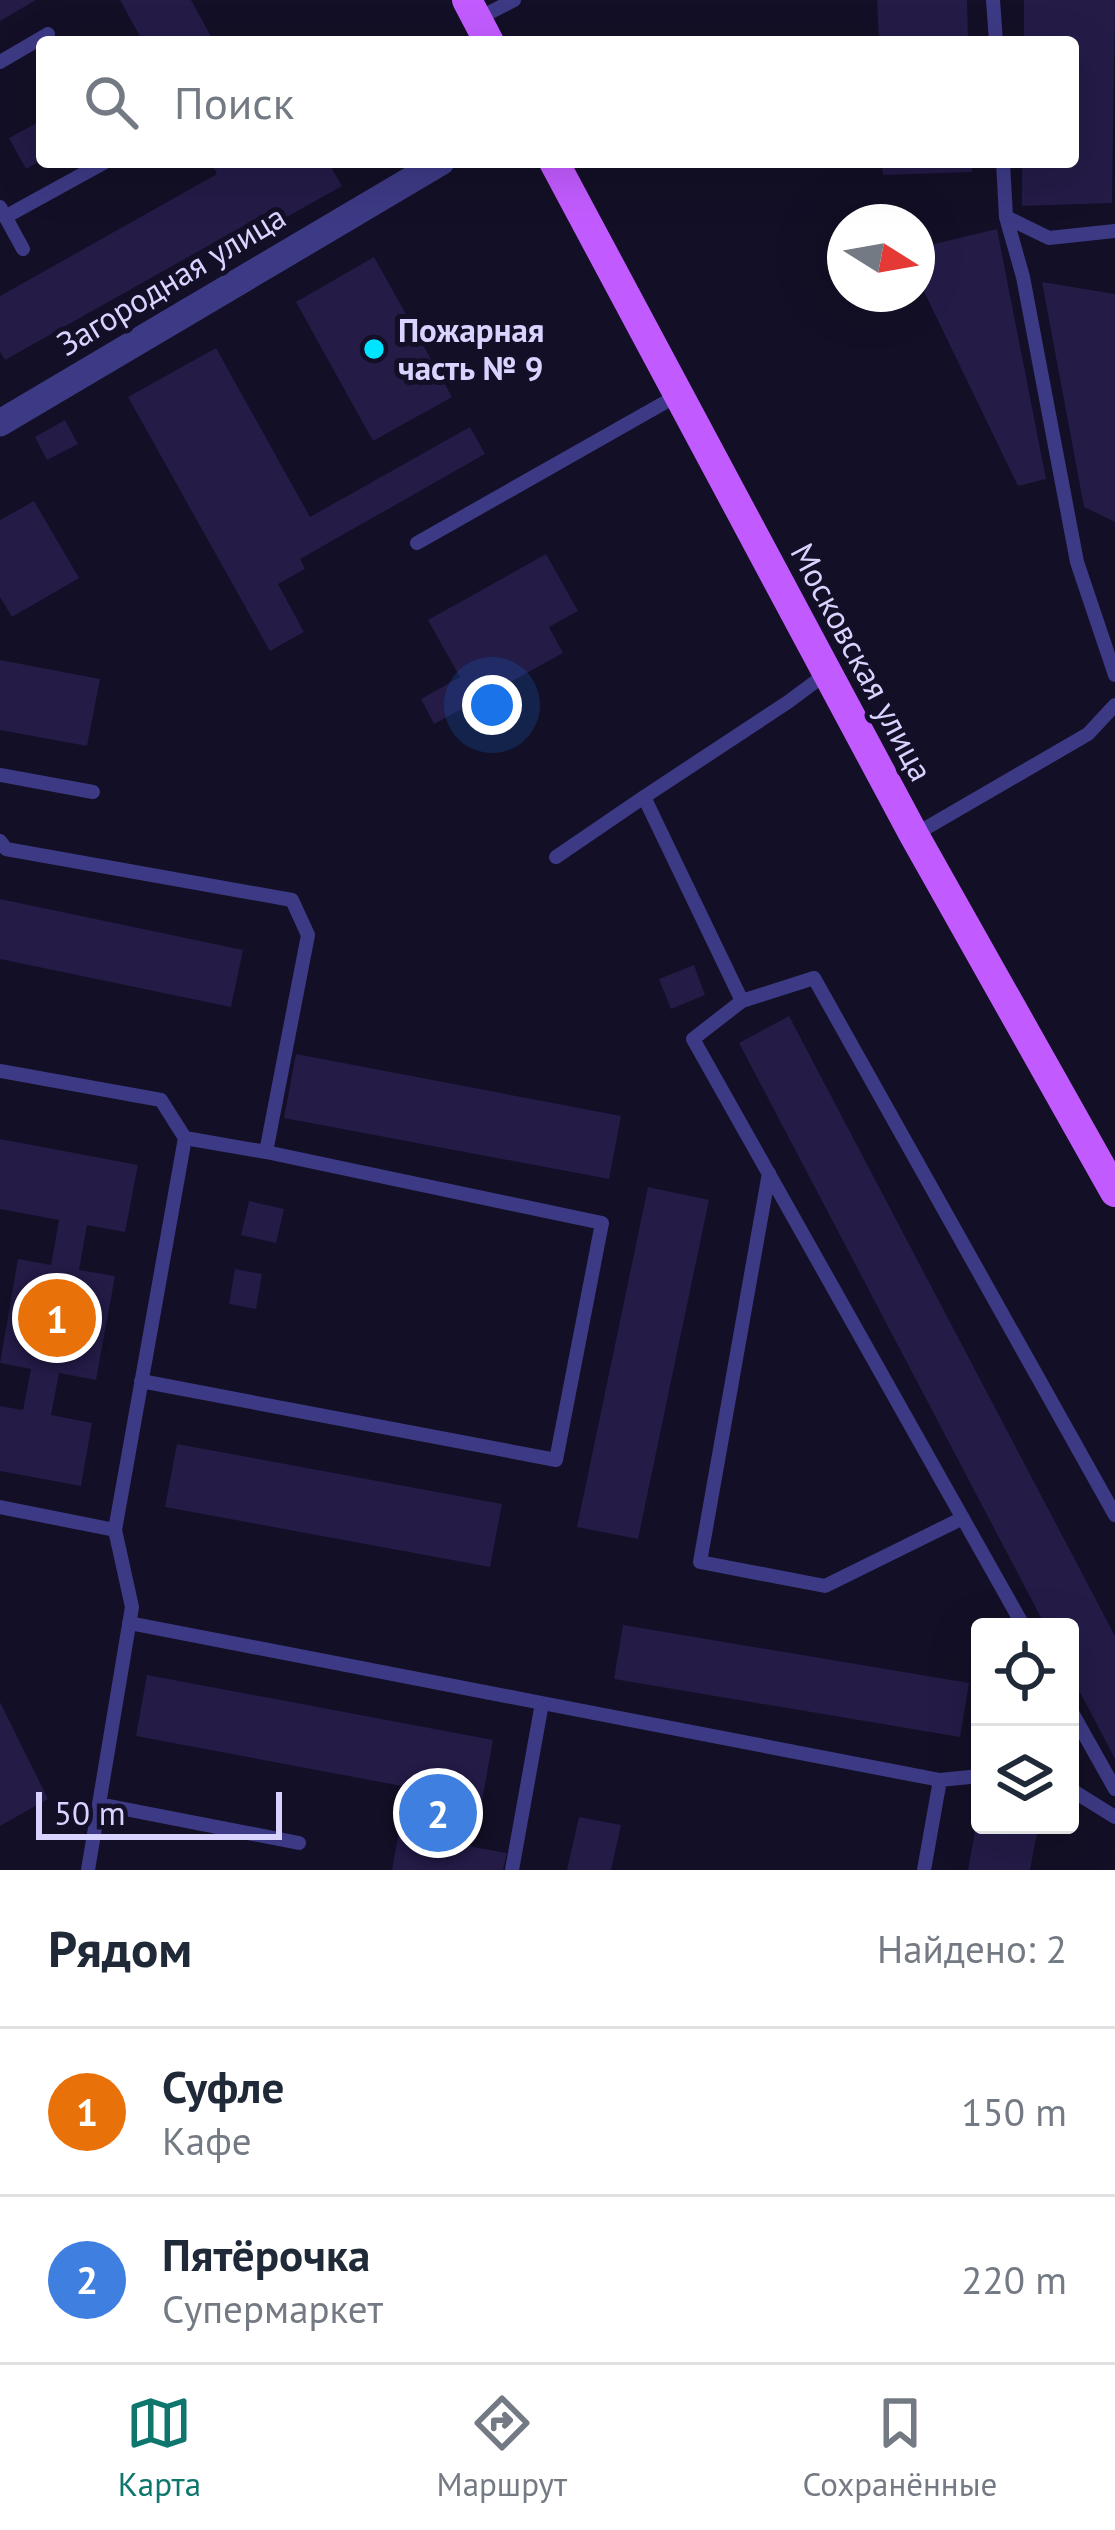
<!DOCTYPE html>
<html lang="ru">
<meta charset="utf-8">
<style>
body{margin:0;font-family:"PT Sans",sans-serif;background:#f2f2f3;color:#1f2937}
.controls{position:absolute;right:36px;bottom:36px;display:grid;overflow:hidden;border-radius:12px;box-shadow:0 12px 48px #0002}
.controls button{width:108px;height:108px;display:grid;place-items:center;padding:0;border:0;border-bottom:3px solid #e0e1e3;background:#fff;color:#1f2937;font:60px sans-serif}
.compass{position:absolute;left:827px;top:204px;width:108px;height:108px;border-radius:50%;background:#fff;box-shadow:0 12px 48px #0002;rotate:101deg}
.scale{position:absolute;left:36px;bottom:30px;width:246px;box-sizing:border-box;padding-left:12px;border:6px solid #d9d4ff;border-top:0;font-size:33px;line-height:42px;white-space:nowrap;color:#d9d4ff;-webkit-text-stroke:9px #130f26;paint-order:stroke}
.you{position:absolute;left:492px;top:705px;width:42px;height:42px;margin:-30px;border:9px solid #fff;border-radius:50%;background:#1a73e8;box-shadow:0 0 0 18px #1a73e833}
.badge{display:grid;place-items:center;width:78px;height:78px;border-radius:50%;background:#0f766e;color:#fff;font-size:39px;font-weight:700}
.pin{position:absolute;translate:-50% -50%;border:6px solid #fff;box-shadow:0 3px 12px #0006}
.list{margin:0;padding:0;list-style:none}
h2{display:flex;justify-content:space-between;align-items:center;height:156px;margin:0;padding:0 48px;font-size:51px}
h2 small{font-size:39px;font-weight:400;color:#747a83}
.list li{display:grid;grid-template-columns:78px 1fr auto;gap:36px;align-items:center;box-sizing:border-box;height:168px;padding:0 48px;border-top:3px solid #e0e1e3}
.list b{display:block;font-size:45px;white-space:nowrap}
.list p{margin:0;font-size:39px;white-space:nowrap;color:#747a83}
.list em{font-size:39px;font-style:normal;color:#747a83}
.icon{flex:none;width:66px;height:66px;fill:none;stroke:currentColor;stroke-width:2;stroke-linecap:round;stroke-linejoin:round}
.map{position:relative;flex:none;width:1115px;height:1870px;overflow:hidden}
.search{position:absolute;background:#fff;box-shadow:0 12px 48px #0002;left:36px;right:36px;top:36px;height:132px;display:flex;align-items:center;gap:30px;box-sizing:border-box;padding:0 42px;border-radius:12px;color:#747a83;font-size:45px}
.sheet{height:492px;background:#fff}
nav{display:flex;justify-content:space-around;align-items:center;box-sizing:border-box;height:168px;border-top:3px solid #e0e1e3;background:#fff;font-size:33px;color:#747a83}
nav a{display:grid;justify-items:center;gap:6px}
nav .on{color:#0f766e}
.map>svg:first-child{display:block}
</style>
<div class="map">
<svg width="1115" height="1870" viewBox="0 0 1115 1870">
<rect width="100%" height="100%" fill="#130f26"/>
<path fill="#241b47" d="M0,0H36L0,21Z
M120,0H191L214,42H143Z
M877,0H967L968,42H879Z
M1024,0H1115L1112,203L1022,206V162H1073V42H1024Z
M42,120V160L26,169L9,138Z
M210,162H328L342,186L283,219L277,207L5,360L0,352V296L217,174Z
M882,162H972V172L883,175Z
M997,229L1046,479L1018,486L917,277V248Z
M374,257L452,397L373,441L296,302Z
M1042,282L1115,294V522L1084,507Z
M216,348L310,517L470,427L485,454L300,559L305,569L278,584L304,632L270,651L128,397Z
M65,420L78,444L47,460L35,437Z
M34,501L79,578L12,617L0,597V520Z
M546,554L578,611L549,627L563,653L434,724L421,699L460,677L428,620Z
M0,660L100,679L87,746L0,730Z
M0,899L243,950L231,1007L0,959Z
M694,965L705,995L671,1009L659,979Z
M789,1016L1115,1636V1759L1070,1673V1627H1046L739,1043Z
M296,1054L621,1116L609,1179L284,1118Z
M0,1139L138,1165L125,1232L87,1225L79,1270L115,1276L96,1380L59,1373L51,1415L92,1423L81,1486L0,1471V1406L23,1410L31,1369L0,1363L18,1259L51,1265L59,1220L0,1209Z
M648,1187L709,1200L638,1539L577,1527Z
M249,1201L284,1209L276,1243L241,1235Z
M235,1269L262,1274L256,1309L229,1304Z
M177,1444L502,1504L490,1567L165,1507Z
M623,1625L969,1683L960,1737L614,1679Z
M147,1675L493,1740L482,1801L459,1796L451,1843L507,1853L503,1870H392L399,1830L415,1834L423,1790L136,1736Z
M0,1702L48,1799L0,1826Z
M978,1815L980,1816V1825H1019L1038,1828L1030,1870H968Z
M579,1817L621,1825L611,1870H567Z"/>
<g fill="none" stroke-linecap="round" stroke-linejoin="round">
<path stroke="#3d3a85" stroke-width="14" d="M993,0L996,42
M477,19L514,0
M0,62L48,34
M1003,162L1006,217L1049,238L1115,231
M0,207L23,249
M5,217L105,162
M1006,217L1023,277L1077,562L1115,675
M417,543L678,395
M0,775L93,792
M914,835L1088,734L1115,705
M0,841L6,849L292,900L308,935L266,1152L185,1138L115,1530
M556,857L644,797
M742,1001L644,797L788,702L827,673
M0,1071L161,1100L185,1138
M769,1173L700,1562L825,1586L963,1518
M141,1381L556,1460L602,1223L266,1152
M0,1507L115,1530L132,1607L88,1870
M129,1623L542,1703L512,1870
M1024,1627L693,1039L742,1001L814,978L1115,1515
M542,1703L940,1780L924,1870
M1070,1709L1115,1789
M940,1780L980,1776
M1070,1789L1115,1817
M99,1804L299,1843"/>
<path stroke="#3d3a85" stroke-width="27" d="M0,423L441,162"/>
<path stroke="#c25bff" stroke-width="30" d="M467,0L489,42
M554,162L914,835L1115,1192"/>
</g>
<circle fill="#00e5ff" stroke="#130f26" stroke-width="4.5" cx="374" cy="349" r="12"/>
<g text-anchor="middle" stroke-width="10" stroke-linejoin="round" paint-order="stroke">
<g font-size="33" fill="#d9d4ff" stroke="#130f26">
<text transform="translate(171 280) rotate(-31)" y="12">Загородная улица</text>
<text transform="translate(862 662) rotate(62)" y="12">Московская улица</text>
</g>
<g font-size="33" font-weight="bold" fill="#d9d4ff" stroke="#130f26" text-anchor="start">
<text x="398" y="342">Пожарная<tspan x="398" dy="38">часть № 9</tspan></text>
</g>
</g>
</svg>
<div class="controls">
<button><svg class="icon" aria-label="locate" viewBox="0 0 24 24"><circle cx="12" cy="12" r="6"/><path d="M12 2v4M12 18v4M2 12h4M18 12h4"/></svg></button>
<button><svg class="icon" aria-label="layers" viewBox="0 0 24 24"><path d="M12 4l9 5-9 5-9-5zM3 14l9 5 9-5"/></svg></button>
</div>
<svg class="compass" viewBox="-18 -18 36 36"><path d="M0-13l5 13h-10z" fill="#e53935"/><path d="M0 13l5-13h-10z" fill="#747a83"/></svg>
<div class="scale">50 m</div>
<div class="you"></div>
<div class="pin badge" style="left:57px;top:1318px;background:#e8710a">1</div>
<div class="pin badge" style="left:438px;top:1813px;background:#3f7fe0">2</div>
<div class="search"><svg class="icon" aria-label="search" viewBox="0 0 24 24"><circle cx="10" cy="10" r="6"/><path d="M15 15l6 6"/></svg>Поиск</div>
</div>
<section class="sheet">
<h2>Рядом<small>Найдено: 2</small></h2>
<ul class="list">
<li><span class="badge" style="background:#e8710a">1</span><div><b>Суфле</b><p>Кафе</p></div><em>150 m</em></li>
<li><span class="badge" style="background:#3f7fe0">2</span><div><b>Пятёрочка</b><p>Супермаркет</p></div><em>220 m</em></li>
</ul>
</section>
<nav>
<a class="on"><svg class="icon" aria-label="map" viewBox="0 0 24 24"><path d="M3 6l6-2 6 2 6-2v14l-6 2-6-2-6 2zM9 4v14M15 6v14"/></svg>Карта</a>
<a><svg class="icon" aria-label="directions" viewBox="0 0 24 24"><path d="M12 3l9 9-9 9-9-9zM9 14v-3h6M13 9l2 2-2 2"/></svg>Маршрут</a>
<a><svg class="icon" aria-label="saved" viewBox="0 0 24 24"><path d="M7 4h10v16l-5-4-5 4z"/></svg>Сохранённые</a>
</nav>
